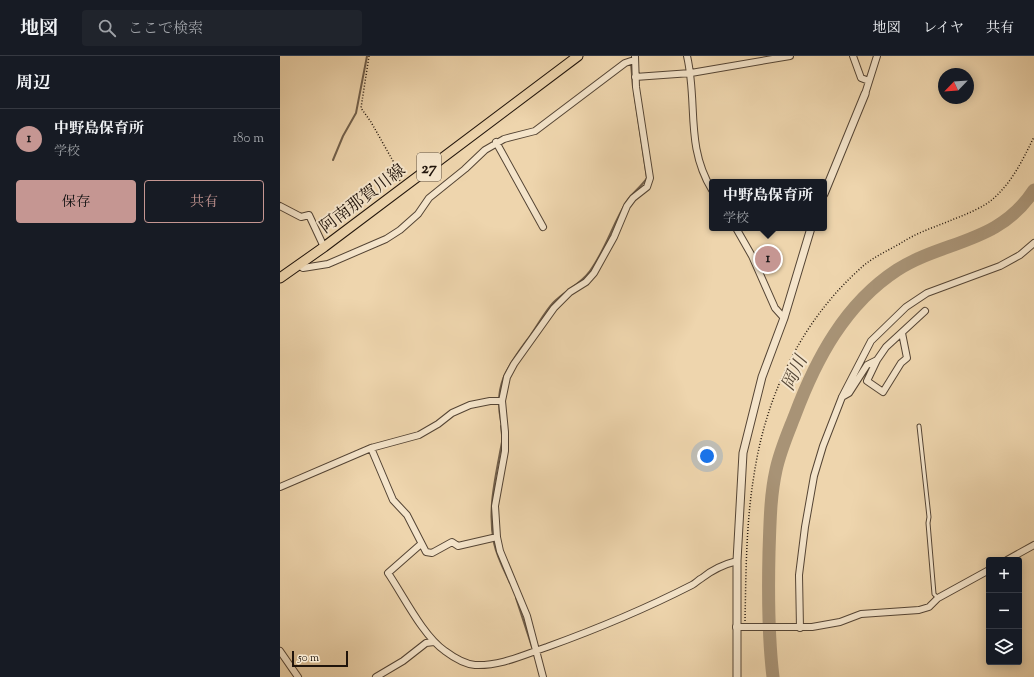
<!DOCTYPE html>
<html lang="ja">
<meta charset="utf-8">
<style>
body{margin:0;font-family:"Sorts Mill Goudy","Noto Serif JP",serif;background:#20242c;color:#f1f3f6}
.controls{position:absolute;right:12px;bottom:12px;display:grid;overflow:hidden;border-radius:4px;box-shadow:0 2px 10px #0003}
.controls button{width:36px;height:36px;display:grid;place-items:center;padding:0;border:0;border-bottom:1px solid #363941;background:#171b24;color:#f1f3f6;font:20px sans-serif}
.compass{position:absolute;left:658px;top:12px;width:36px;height:36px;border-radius:50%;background:#171b24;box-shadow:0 2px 10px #0003;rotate:245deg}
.scale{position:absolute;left:12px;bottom:10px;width:56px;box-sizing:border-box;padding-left:4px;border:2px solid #20140b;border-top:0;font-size:11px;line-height:14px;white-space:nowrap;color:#20140b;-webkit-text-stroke:3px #f4e4ca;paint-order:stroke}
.you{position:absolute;left:427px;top:400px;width:14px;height:14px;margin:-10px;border:3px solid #fff;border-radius:50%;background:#1a73e8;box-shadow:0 0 0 6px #1a73e833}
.badge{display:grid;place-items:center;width:26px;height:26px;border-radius:50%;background:#c59692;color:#111;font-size:13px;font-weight:700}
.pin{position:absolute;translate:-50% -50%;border:2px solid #fff;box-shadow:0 1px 4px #0006}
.popup{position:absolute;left:429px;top:123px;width:118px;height:52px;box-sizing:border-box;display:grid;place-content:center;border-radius:4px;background:#171b24;filter:drop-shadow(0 1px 3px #0005);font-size:13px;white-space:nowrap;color:#9ea1a6}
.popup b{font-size:15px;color:#f1f3f6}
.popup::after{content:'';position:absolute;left:50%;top:100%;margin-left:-8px;border:8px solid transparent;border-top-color:#171b24}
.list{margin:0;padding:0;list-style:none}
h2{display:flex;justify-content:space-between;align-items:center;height:52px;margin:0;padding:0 16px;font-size:17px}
h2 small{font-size:13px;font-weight:400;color:#9ea1a6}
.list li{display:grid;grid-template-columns:26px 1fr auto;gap:12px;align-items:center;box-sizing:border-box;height:60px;padding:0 16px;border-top:1px solid #363941}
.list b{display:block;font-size:15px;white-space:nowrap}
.list p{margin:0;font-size:13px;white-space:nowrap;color:#9ea1a6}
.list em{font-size:13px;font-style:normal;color:#9ea1a6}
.actions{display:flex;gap:8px;padding:12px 16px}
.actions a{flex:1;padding:9px 0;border:1px solid #c59692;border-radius:4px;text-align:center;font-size:14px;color:#c59692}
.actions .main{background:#c59692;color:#111}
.icon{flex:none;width:22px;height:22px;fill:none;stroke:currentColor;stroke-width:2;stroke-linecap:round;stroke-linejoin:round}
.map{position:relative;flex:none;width:754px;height:621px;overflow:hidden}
header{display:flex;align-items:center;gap:24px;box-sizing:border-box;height:56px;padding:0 20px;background:#171b24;border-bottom:1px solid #363941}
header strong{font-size:19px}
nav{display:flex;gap:22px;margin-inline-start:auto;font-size:14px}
.search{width:280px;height:36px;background:#20242c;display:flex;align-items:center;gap:10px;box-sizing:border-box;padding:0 14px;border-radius:4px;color:#9ea1a6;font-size:15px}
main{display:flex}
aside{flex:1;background:#171b24}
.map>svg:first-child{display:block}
</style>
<header>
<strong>地図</strong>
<div class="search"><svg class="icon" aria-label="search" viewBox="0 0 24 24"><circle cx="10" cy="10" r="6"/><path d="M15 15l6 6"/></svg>ここで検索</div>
<nav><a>地図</a><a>レイヤ</a><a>共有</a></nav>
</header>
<main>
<aside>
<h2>周辺<small></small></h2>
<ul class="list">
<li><span class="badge">1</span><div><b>中野島保育所</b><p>学校</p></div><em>180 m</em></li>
</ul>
<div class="actions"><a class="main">保存</a><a>共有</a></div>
</aside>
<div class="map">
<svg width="754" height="621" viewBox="0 0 754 621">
<rect width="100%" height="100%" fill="#eed5ad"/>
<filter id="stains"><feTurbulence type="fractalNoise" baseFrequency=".005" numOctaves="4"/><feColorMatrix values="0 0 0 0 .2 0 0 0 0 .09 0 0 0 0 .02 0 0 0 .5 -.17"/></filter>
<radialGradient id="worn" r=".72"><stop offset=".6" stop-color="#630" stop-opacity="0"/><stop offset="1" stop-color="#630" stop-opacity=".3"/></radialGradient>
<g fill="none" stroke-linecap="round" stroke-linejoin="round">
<path stroke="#72604b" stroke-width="2" d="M351,7L353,31
M53,104L63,80L76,57L87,0
M221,365C213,327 229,309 250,280C258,269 264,257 273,247C284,235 300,229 310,215C326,193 333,167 347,145C352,137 361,131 367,122L354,35
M221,370L222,379
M222,386C216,419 207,453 214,487C217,501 224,514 230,527
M236,542L252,591"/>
<path stroke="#a89376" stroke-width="13" d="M493,621C488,579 488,538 489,496C490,469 490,441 496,414C500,395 508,377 515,359C536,303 565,248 617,214C664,184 719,188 754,134"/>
<defs>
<path id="service" d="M639,370L649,461L648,467L654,538L658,542"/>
<path id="minor" d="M407,0C418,47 405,90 432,134
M573,0L581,22L589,25
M355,21L411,17L510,0
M585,38L597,0
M216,86L263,171
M0,150L21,161L29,159L44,191
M456,172L472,200L495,252L504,262
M19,209L23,212L48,208L106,183L120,174L138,158L149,142L185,113L205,94L224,83L255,75L345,7L354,4
M597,304L587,325L603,336L621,307L627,302L622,277
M562,341L569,337L587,309L597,304L606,291L645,255
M91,392L113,444L127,459L146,496L152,497L172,486L178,490L217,481
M0,431L91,392L139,379L158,368L172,357L190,349L210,345H222
M141,488L108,517C123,539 143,580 165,595C173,601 185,608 195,609C221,610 243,599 267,591C317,573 365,553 412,529C416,527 418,524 422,522C432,514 445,508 457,505
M727,504L754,489
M456,571H532L560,566L581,558L639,554L649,551L658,542L709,514
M520,572L519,519L525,471L534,420L543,390L562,341L591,285L626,251L647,237L720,210L740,199L754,187
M0,595L18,621
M96,621L123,605L146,587L154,586
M263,621L247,560L220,495L217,481L215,450L225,395V376L222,345L227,321L234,308L274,252L290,236L306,226L314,217L334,181L347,150L353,142L367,131L370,122L356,31L355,0"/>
<path id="tertiary" d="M544,138L585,38
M457,621V505L463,397L482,321L504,262L531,172"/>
<path id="primary" d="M0,222L44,191L298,0"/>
</defs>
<use href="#service" stroke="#544434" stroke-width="5"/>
<use href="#minor" stroke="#544434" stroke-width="8"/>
<use href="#tertiary" stroke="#544434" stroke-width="9"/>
<use href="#primary" stroke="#20140b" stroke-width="11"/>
<path stroke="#20140b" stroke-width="1.5" stroke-dasharray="1 2" stroke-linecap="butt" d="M89,0L81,52L91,66L113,105L115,117L120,125
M465,565C466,517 466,467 474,419C486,339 521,265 582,211C594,200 612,193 626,184C641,175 658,170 674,163C685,159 706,150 714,142C733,125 743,103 754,81"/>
<use href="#service" stroke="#f4e4ca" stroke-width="3"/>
<use href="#minor" stroke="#f4e4ca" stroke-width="6"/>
<use href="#tertiary" stroke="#f4e4ca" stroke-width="7"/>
<use href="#primary" stroke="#eed5ad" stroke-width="9"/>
</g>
<g text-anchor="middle" stroke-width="4" stroke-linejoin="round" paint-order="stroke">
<rect fill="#f4e4ca" stroke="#605244" stroke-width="1" x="137" y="97" width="24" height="28" rx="3"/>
<g font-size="16" font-weight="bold" fill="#20140b">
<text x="149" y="117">27</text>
</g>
<g font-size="17" fill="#20140b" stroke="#f4e4ca">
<text transform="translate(82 142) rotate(-37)" y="6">阿南那賀川線</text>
</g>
<g font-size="18" font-style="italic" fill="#564736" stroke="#f4e4ca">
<text transform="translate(514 317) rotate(-65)" y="6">岡川</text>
</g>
</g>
<rect width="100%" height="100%" filter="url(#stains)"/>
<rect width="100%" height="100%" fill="url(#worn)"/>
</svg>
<div class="controls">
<button>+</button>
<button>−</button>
<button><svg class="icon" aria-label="layers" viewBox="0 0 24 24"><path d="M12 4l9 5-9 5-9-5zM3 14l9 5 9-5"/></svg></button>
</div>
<svg class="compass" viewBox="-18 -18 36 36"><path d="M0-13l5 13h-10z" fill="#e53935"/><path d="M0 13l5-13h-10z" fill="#9ea1a6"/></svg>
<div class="scale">50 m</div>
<div class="you"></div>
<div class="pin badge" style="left:488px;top:203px">1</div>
<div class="popup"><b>中野島保育所</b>学校</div>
</div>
</main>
